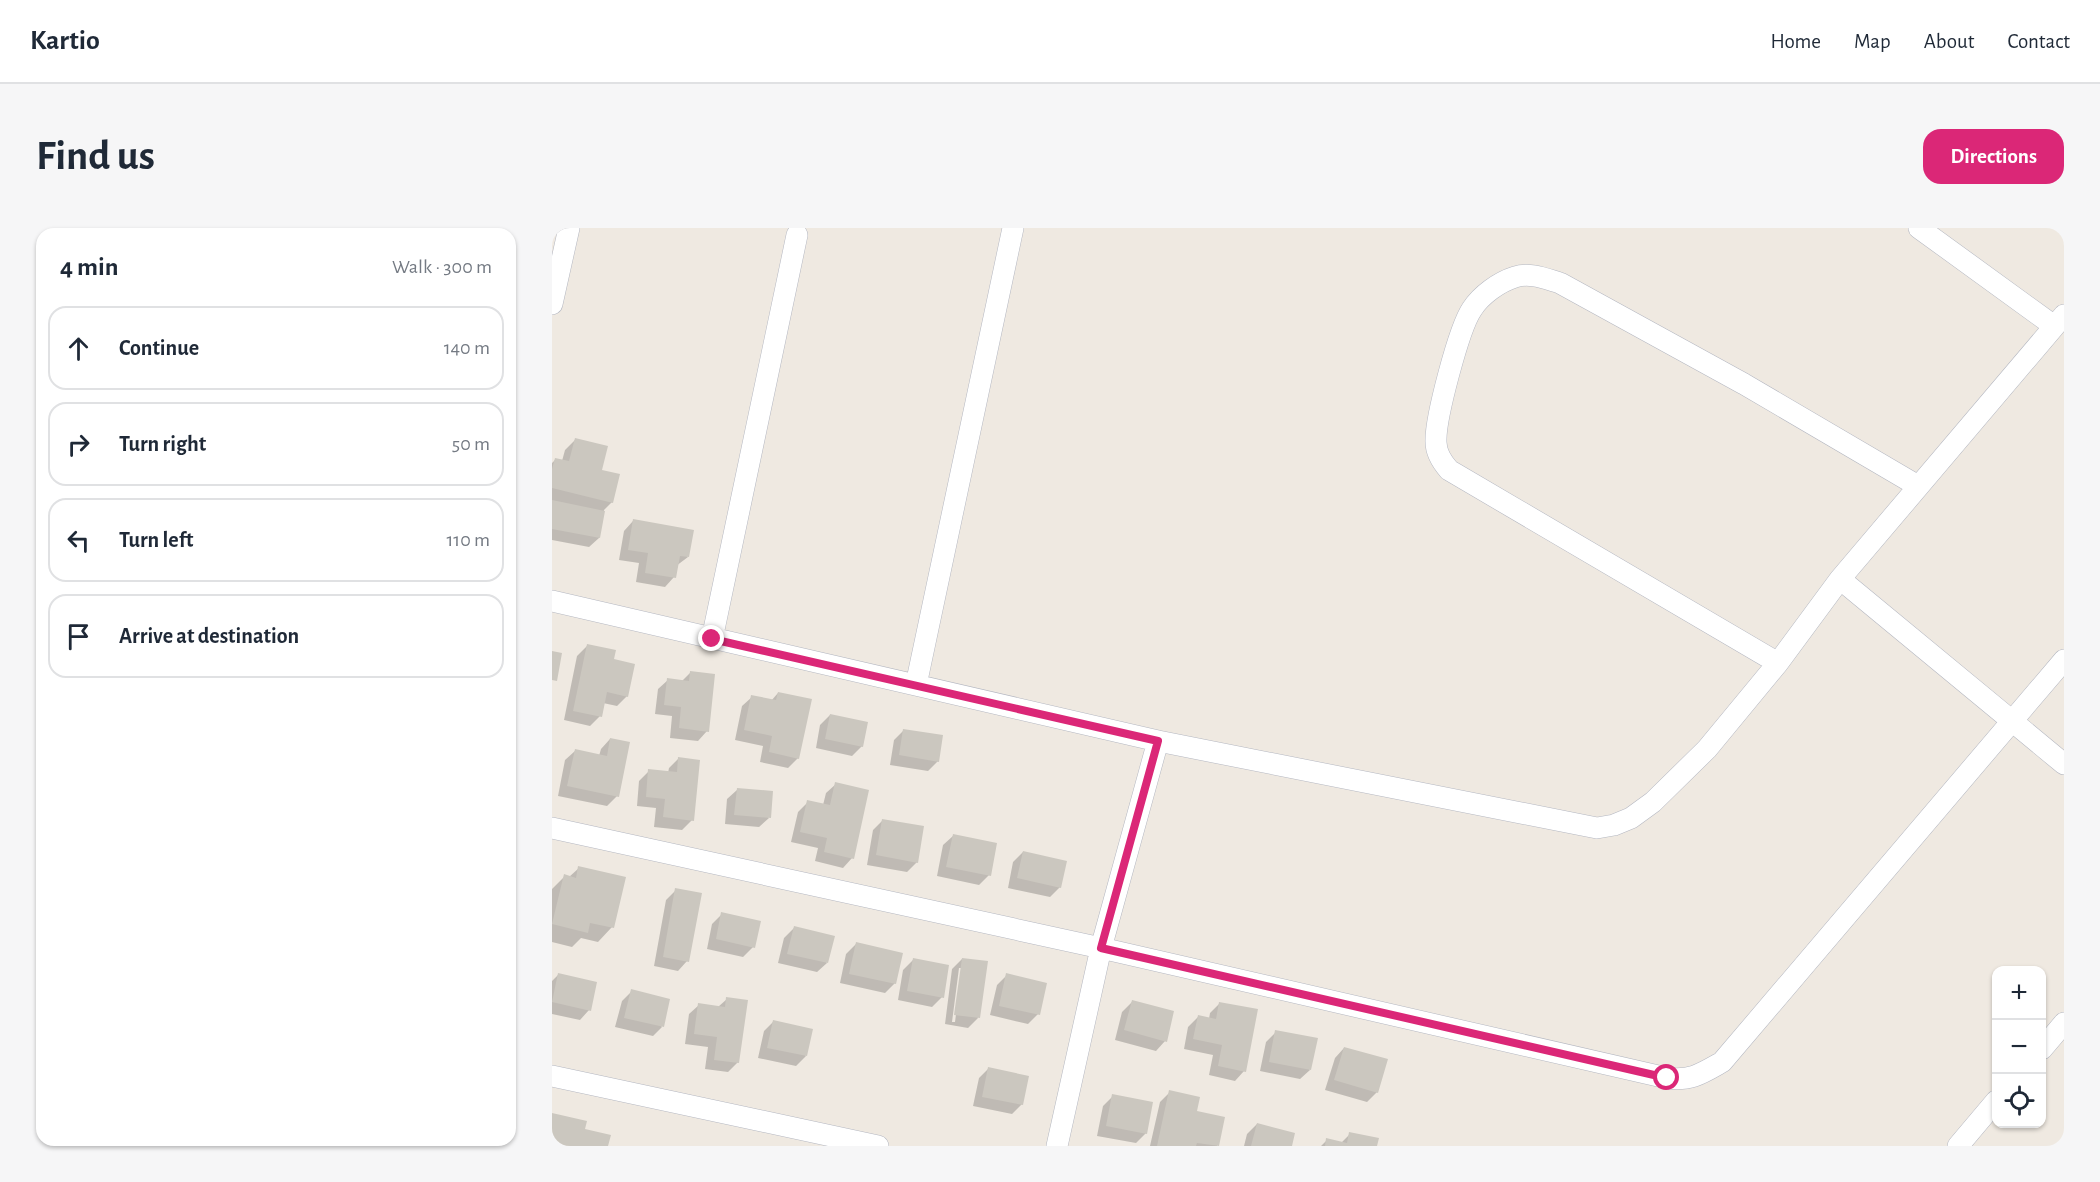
<!DOCTYPE html>
<meta charset="utf-8">
<style>
body{margin:0;font-family:"Alegreya Sans",sans-serif;background:#f6f6f7;color:#1f2937}
.controls{position:absolute;right:18px;bottom:18px;display:grid;overflow:hidden;border-radius:12px;box-shadow:0 2px 4px #0004}
.controls button{width:54px;height:54px;display:grid;place-items:center;padding:0;border:0;border-bottom:2px solid #e0e1e3;background:#fff;color:#1f2937;font:30px sans-serif}
.stop{position:absolute;width:18px;height:18px;margin:-14px;border:4px solid #db2777;border-radius:50%;background:#fff}
.stop.end{background:#db2777;border-color:#fff;box-shadow:0 2px 6px #0008}
.list{margin:0;padding:0;list-style:none}
h2{display:flex;justify-content:space-between;align-items:center;height:78px;margin:0;padding:0 24px;font-size:26px}
h2 small{font-size:20px;font-weight:400;color:#747a83}
.list li{display:grid;grid-template-columns:39px 1fr auto;gap:18px;align-items:center;box-sizing:border-box;height:84px;margin:0 12px 12px;padding:0 12px;border:2px solid #e0e1e3;border-radius:18px}
.list b{display:block;font-size:22px;white-space:nowrap}
.list em{font-size:20px;font-style:normal;color:#747a83}
.icon{flex:none;width:33px;height:33px;fill:none;stroke:currentColor;stroke-width:2;stroke-linecap:round;stroke-linejoin:round}
.map{position:relative;flex:none;width:1512px;height:918px;overflow:hidden;border-radius:18px}
header{display:flex;align-items:center;gap:36px;box-sizing:border-box;height:84px;padding:0 30px;background:#fff;border-bottom:2px solid #e0e1e3}
header strong{font-size:28px}
nav{display:flex;gap:33px;margin-inline-start:auto;font-size:21px}
.intro{display:flex;align-items:center;justify-content:space-between;box-sizing:border-box;height:144px;padding:0 36px}
h1{margin:0;font-size:42px}
.button{padding:15px 27px;border-radius:18px;background:#db2777;color:#fff;font-size:21px;font-weight:700}
main{display:flex;gap:36px;padding:0 36px}
aside{flex:1;background:#fff;border-radius:18px;box-shadow:0 2px 4px #0004}
.map>svg:first-child{display:block}
</style>
<header>
<strong>Kartio</strong>
<nav><a>Home</a><a>Map</a><a>About</a><a>Contact</a></nav>
</header>
<div class="intro"><h1>Find us</h1><a class="button">Directions</a></div>
<main>
<aside>
<h2>4 min<small>Walk · 300 m</small></h2>
<ul class="list">
<li><svg class="icon" aria-label="ahead" viewBox="0 0 24 24"><path d="M12 20V5M6 11l6-6 6 6"/></svg><div><b>Continue</b></div><em>140 m</em></li>
<li><svg class="icon" aria-label="right" viewBox="0 0 24 24"><path d="M7 20v-9h11M14 6l5 5-5 5"/></svg><div><b>Turn right</b></div><em>50 m</em></li>
<li><svg class="icon" aria-label="left" viewBox="0 0 24 24"><path d="M17 20v-9H6M10 6l-5 5 5 5"/></svg><div><b>Turn left</b></div><em>110 m</em></li>
<li><svg class="icon" aria-label="arrive" viewBox="0 0 24 24"><path d="M6 21V4h12l-3 4 3 4H6"/></svg><div><b>Arrive at destination</b></div></li>
</ul>
</aside>
<div class="map">
<svg width="1512" height="918" viewBox="0 0 1512 918">
<rect width="100%" height="100%" fill="#efe9e1"/>
<path fill="#0003" fill-rule="evenodd" d="M23,212L48,243L60,274L52,282L47,310L37,319L0,312V235L3,232L10,233L13,222Z
M81,293L136,329L124,338L122,349L113,359L84,354L87,335L67,332L72,303Z
M35,418L60,432L75,468L65,478L51,475L48,488L38,498L12,492L25,428Z
M138,445L155,503L146,513L118,510L120,488L103,486L106,461L116,452L130,453Z
M226,465L246,530L236,540L208,534L211,518L183,512L190,478L200,469L219,473Z
M278,487L310,518L300,528L264,520L268,497Z
M352,502L386,533L376,543L338,537L342,512Z
M58,511L65,568L55,578L6,568L13,532L23,523L47,528L49,521Z
M126,531L140,592L130,602L102,599L104,580L85,578L87,553L97,543L116,545L117,540Z
M284,556L300,630L291,640L263,633L266,620L239,614L246,584L256,574L271,577L274,565Z
M185,562L217,590L207,599L173,596L175,571Z
M331,592L365,634L355,644L315,637L321,602Z
M401,608L437,647L427,657L385,648L391,617Z
M471,624L508,659L498,669L456,660L461,634Z
M27,640L60,699L46,714L29,710L20,719L0,714V661L13,648L17,649Z
M124,662L135,733L126,743L102,738L114,672Z
M170,686L201,719L191,729L155,721L160,696Z
M242,700L275,735L265,744L226,735L232,710Z
M304,716L343,755L333,765L288,755L294,726Z
M410,731L426,790L416,800L393,796L400,741ZM407,740H410L403,794H400Z
M361,732L390,769L380,779L346,772L351,742Z
M6,747L37,782L28,792L0,786V753Z
M455,747L486,786L476,796L438,787L445,757Z
M80,763L110,799L101,808L63,799L70,773Z
M175,771L186,834L176,844L153,841L156,819L133,816L137,786L147,777L166,779Z
M580,774L613,813L604,823L563,812L570,784Z
M668,775L692,843L683,853L657,847L661,827L632,821L636,799L646,789L657,791L658,785Z
M221,794L254,828L244,838L206,830L212,803Z
M724,804L758,842L748,851L708,843L714,814Z
M792,820L825,864L815,874L773,862L783,830Z
M436,841L470,876L460,886L421,878L427,850Z
M618,864L643,884L671,890L665,918H598L608,874Z
M561,868L594,905L584,915L545,908L551,878Z
M705,896L738,918H692L695,906Z
M798,906L823,918H769L775,912L789,915Z"/>
<path fill="#cbc7bf" d="M23,210L56,218L50,242L68,246L61,275L0,260V241L3,230L17,233Z
M0,272L53,283L48,310L0,301Z
M81,291L142,302L137,329L128,328L124,350L93,345L96,325L76,322Z
M35,416L64,422L62,431L83,436L76,469L55,464L50,489L21,483Z
M0,423L10,425L5,453L0,452Z
M138,443L163,446L157,504L127,500L129,479L112,477L115,450L137,453Z
M226,464L260,471L247,531L217,524L220,508L192,502L199,467L224,472Z
M278,486L316,494L311,519L273,511Z
M351,501L391,507L387,534L347,527Z
M58,510L78,514L67,569L15,558L23,521L55,528Z
M126,529L148,532L142,593L111,589L113,571L94,569L96,541L125,544Z
M283,554L317,562L302,631L272,624L275,610L248,604L255,572L278,577Z
M185,560L221,563L219,590L182,587Z
M330,591L372,598L366,635L324,627Z
M401,606L445,615L439,648L394,639Z
M471,623L515,633L509,660L465,650Z
M26,638L74,649L62,700L38,695L36,705L0,696L12,646L24,650Z
M123,660L150,665L137,734L111,729Z
M169,684L209,693L203,720L164,711Z
M242,698L283,708L276,735L235,726Z
M304,714L351,725L344,756L297,746Z
M361,730L397,737L392,770L355,763Z
M410,730L436,733L428,790L402,787Z
M6,745L45,754L39,783L0,774Z
M454,745L495,755L488,787L447,778Z
M79,761L118,771L112,799L72,790Z
M174,769L196,772L187,835L162,832L165,809L142,806L146,775L173,779Z
M580,772L622,783L615,814L572,802Z
M667,774L706,781L694,844L666,838L670,817L641,811L646,787L664,791Z
M221,792L261,801L255,828L215,820Z
M723,802L766,810L759,842L717,834Z
M792,819L836,831L826,865L782,852Z
M436,839L477,848L471,877L430,869Z
M617,862L648,869L645,883L673,889L667,918L645,915L644,918H605Z
M560,866L601,874L595,906L554,898Z
M0,885L35,893L33,901L59,907L56,918H0Z
M705,895L743,905L740,918H699Z
M797,904L827,910L825,918H773L774,910L795,915Z"/>
<g fill="none" stroke-linecap="round" stroke-linejoin="round">
<defs>
<path id="street" d="M1367,0L1502,98
M0,76L17,0
M1288,351L1512,536
M0,373L606,513L549,720L505,918
M160,411L245,7
M1226,435L897,242C890,234 884,225 884,214C883,191 907,100 920,81C929,67 947,54 963,49C978,44 994,51 1008,55L1192,156L1366,258
M364,457L461,0
M606,513L1045,600L1062,597L1079,590L1101,574L1155,521L1226,435L1288,351L1512,87
M0,600L549,720L1115,850C1139,853 1149,846 1170,834L1512,432
M1490,821L1512,795
M0,848L326,918
M1406,918L1444,873"/>
</defs>
<use href="#street" stroke="#b4b7c1" stroke-width="22"/>
<use href="#street" stroke="#fff" stroke-width="21"/>
</g>
<g fill="none" stroke-linecap="round" stroke-linejoin="round">
<path stroke="#db2777" stroke-width="8" d="M160,411L606,513L549,720L1115,850"/>
</g>
</svg>
<div class="controls">
<button>+</button>
<button>−</button>
<button><svg class="icon" aria-label="locate" viewBox="0 0 24 24"><circle cx="12" cy="12" r="6"/><path d="M12 2v4M12 18v4M2 12h4M18 12h4"/></svg></button>
</div>
<div class="stop" style="left:1115px;top:850px"></div>
<div class="stop end" style="left:160px;top:411px"></div>
</div>
</main>
